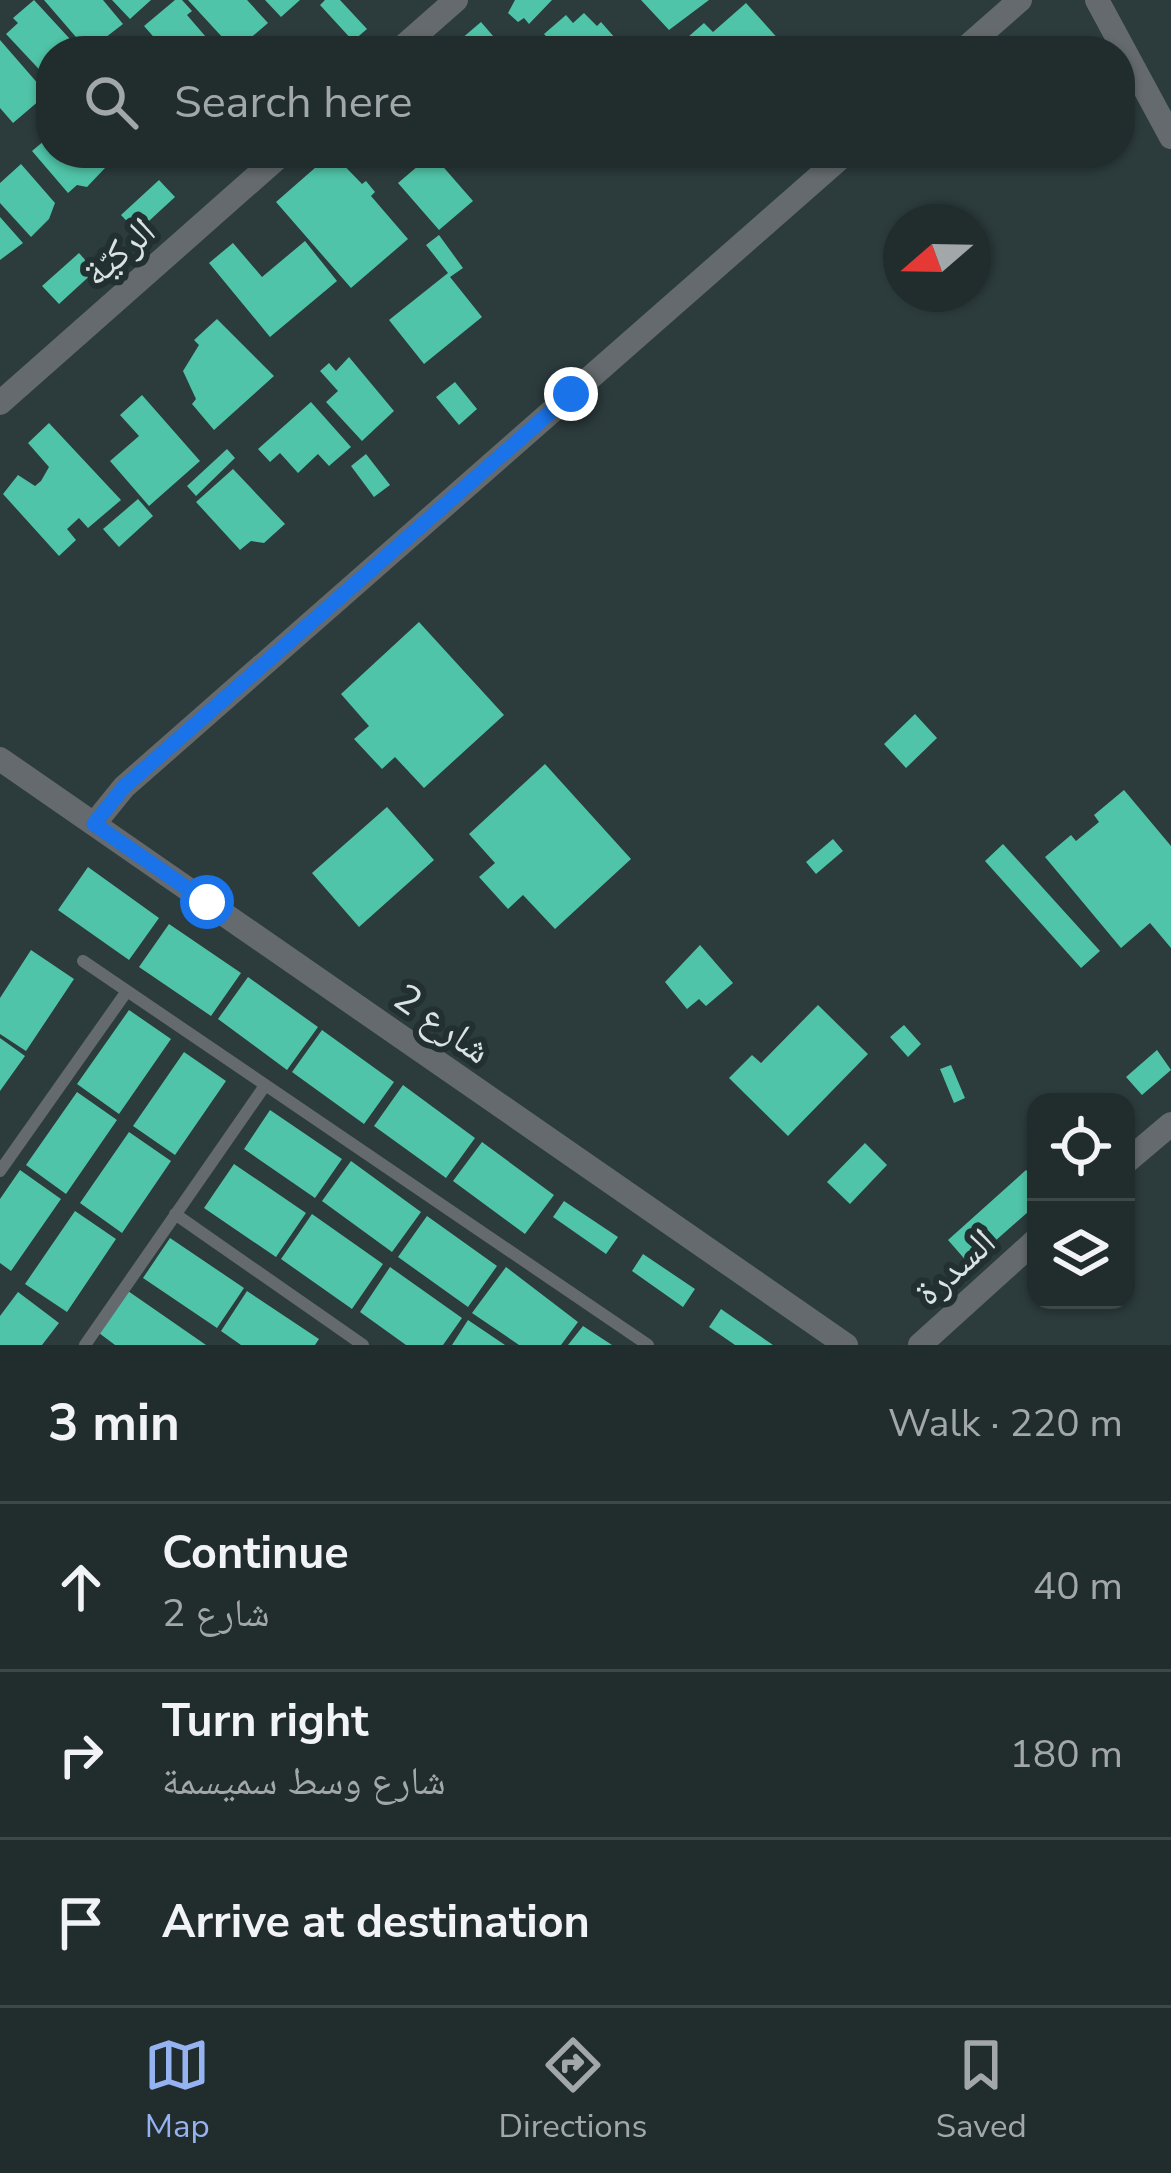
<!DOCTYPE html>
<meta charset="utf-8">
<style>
body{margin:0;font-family:"Nunito Sans","Noto Naskh Arabic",sans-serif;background:#2d3839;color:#f1f3f6}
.controls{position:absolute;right:36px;bottom:36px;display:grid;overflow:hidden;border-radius:24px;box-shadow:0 3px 9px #0004}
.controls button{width:108px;height:108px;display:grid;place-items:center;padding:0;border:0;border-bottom:3px solid #3e4849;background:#212c2d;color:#f1f3f6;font:60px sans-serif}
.compass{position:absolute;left:883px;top:204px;width:108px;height:108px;border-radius:50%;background:#212c2d;box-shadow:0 3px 9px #0004;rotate:250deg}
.stop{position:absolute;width:36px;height:36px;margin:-27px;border:9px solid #1a73e8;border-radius:50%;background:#fff}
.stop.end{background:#1a73e8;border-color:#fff;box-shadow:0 3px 12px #0008}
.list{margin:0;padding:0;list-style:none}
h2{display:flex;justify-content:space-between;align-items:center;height:156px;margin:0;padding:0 48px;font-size:51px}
h2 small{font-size:39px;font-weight:400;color:#a2a7aa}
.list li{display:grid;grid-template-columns:78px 1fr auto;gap:36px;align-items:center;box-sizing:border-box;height:168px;padding:0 48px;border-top:3px solid #3e4849}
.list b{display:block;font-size:45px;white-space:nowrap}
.list p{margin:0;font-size:39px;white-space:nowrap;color:#a2a7aa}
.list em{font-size:39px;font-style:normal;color:#a2a7aa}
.icon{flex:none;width:66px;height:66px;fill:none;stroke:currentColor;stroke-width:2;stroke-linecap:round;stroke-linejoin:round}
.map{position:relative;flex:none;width:1171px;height:1345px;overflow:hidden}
.search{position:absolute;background:#212c2d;box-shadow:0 3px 9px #0004;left:36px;right:36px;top:36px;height:132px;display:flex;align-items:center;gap:30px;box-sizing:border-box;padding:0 42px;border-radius:48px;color:#a2a7aa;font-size:45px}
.sheet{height:660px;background:#212c2d}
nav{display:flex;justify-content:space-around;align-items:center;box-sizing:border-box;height:168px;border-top:3px solid #3e4849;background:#212c2d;font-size:33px;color:#a2a7aa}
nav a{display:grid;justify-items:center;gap:6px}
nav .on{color:#95b2f1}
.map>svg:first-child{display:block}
</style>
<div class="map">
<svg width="1171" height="1345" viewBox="0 0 1171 1345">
<rect width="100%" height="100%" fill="#2c3b3c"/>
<path fill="#50c4a8" d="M34,0L81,51H51V82L6,34L18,23L13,18Z
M44,0H103L123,24L88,51Z
M112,0H151L130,19Z
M175,0H182L192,11L187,15L218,51H166L144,26Z
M188,0H247L268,23L235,51Z
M265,0H300L281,17Z
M325,0H340L367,29L353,41L320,5Z
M515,0H552L529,24L524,18L518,22L508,13Z
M641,0H709L669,30Z
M746,3L789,51H687L696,44L688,37L704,23L713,32Z
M584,13L597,26L601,22L623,47L559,51L544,34L566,15L573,23Z
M481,22L506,51H447Z
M0,40L47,94L13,123L0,108Z
M51,135V153H92L105,168L87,187L77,185L68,193L32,151Z
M332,153L362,184L366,181L375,192L371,196L408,239L351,288L276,202Z
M432,154L473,201L439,230L398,183Z
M21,164L55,203L49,219L31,237L0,203V183Z
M159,180L175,197L137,232L121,215Z
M0,217L23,243L0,260Z
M439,235L463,268L450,277L482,317L424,364L389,320L448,273L426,245Z
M305,241L337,281L270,337L209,263L233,243L262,277Z
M79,253L95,271L59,304L42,286Z
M217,319L274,376L214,430L192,404L196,399L183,371L199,345L194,340Z
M349,357L394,411L362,441L326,402L338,391L320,371L329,363L336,371Z
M455,382L477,409L459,425L436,397Z
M142,395L200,461L149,506L110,461L139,436L120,415Z
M311,402L351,447L329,466L318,454L298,473L280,453L270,462L258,449Z
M49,423L121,500L88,528L79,518L67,529L76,540L59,556L3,494L18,475L35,486L41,481L49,467L28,443Z
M227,449L235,458L196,496L187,486Z
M366,454L390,485L374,497L351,466Z
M233,469L285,524L264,543L251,541L240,550L196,502Z
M138,499L153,516L119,547L103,529Z
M419,622L504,715L424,788L395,757L382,769L354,739L369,726L341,694Z
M915,714L937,738L906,768L884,744Z
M545,764L631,859L555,929L523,895L508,909L479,877L495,863L469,834Z
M1124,790L1171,846V948L1150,923L1121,948L1045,857L1071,835L1076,841L1099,822L1094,815Z
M387,807L434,860L359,927L312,873Z
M833,839L843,851L816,874L806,862Z
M1003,844L1100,951L1081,968L985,861Z
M88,867L159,918L129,960L58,910Z
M169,924L241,973L211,1016L139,967Z
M700,945L733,983L706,1006L699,999L687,1009L665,982Z
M31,950L74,979L26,1051L0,1034V998Z
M248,977L318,1027L287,1070L218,1019Z
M818,1005L868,1054L788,1136L729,1078L752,1055L761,1063Z
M129,1010L171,1039L119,1114L77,1084Z
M904,1025L921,1044L908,1057L890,1037Z
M322,1030L394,1082L364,1124L292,1072Z
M0,1038L25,1056L0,1091Z
M1157,1050L1171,1070L1142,1095L1126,1077Z
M184,1052L226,1081L175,1155L133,1126Z
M951,1065L965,1098L954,1103L940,1069Z
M403,1085L475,1138L446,1178L374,1126Z
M77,1092L117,1120L66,1194L26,1165Z
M270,1110L342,1159L315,1198L244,1149Z
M129,1132L171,1161L122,1233L80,1203Z
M482,1142L554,1195L525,1234L453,1181Z
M865,1143L887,1165L850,1204L827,1182Z
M351,1161L421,1212L392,1252L322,1201Z
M234,1164L306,1213L276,1257L204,1208Z
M20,1170L61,1199L11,1271L0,1263V1199Z
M1026,1170L1036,1181V1205L969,1264L948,1240Z
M564,1201L618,1237L606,1254L553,1217Z
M75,1211L116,1239L67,1312L25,1284Z
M312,1214L383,1264L352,1309L281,1259Z
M427,1216L497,1266L468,1307L398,1257Z
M170,1238L244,1288L217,1328L143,1278Z
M643,1254L695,1289L683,1307L632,1271Z
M390,1267L462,1318L443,1345H406L360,1312Z
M506,1267L578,1322L561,1345H519L472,1313Z
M128,1291L206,1345H115L99,1333Z
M247,1291L319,1339L315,1345H241L221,1331Z
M18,1292L59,1323L42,1345H0V1316Z
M721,1309L773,1345H735L709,1327Z
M468,1320L505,1345H452Z
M583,1326L612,1345H568Z"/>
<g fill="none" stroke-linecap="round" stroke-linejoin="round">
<path stroke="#646a6d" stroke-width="12" d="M83,961L648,1345
M0,1171L127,991
M175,1214L363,1345
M85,1345L264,1087"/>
<path stroke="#646a6d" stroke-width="24" d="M1097,0L1171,137
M398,51L456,0
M962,51L1020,0
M0,403L283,153
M0,759L846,1345
M94,824L124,787L846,153
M1126,1162L1171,1124
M920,1345L1036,1240"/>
</g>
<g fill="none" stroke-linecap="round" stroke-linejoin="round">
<path stroke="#1a73e8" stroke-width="15" d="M207,902L94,824L124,787L571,394"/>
</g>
<g text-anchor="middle" stroke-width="12" stroke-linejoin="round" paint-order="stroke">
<g font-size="39" fill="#dae3e4" stroke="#223031">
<text transform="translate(118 251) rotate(-41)" y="14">الركيّة</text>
<text transform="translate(443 1023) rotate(35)" y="14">شارع 2</text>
<text transform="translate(954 1266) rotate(-42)" y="14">السدرة</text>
</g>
</g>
</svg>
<div class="controls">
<button><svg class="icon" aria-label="locate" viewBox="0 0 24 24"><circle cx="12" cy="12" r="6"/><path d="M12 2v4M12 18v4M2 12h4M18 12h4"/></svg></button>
<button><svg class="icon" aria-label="layers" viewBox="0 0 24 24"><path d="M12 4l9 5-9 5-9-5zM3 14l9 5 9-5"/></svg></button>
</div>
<svg class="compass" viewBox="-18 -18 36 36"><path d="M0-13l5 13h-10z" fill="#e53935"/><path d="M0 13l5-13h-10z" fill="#a2a7aa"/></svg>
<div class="stop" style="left:207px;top:902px"></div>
<div class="stop end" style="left:571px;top:394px"></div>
<div class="search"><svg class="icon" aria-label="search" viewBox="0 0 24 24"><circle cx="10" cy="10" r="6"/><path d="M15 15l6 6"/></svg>Search here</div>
</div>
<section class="sheet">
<h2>3 min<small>Walk · 220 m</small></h2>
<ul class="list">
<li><svg class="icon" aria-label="ahead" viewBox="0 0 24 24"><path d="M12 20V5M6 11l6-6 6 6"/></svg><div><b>Continue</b><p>شارع 2</p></div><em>40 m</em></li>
<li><svg class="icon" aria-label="right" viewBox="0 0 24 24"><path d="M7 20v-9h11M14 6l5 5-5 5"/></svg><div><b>Turn right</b><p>شارع وسط سميسمة</p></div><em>180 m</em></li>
<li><svg class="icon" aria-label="arrive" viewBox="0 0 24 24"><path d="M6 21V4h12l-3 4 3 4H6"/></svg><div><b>Arrive at destination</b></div></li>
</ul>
</section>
<nav>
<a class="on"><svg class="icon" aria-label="map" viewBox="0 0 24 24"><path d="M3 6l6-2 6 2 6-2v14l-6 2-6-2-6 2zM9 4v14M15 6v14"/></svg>Map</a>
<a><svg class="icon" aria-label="directions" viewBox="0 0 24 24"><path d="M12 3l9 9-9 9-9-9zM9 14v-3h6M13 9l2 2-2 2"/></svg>Directions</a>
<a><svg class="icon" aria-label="saved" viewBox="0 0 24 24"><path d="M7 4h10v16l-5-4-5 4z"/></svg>Saved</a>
</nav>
